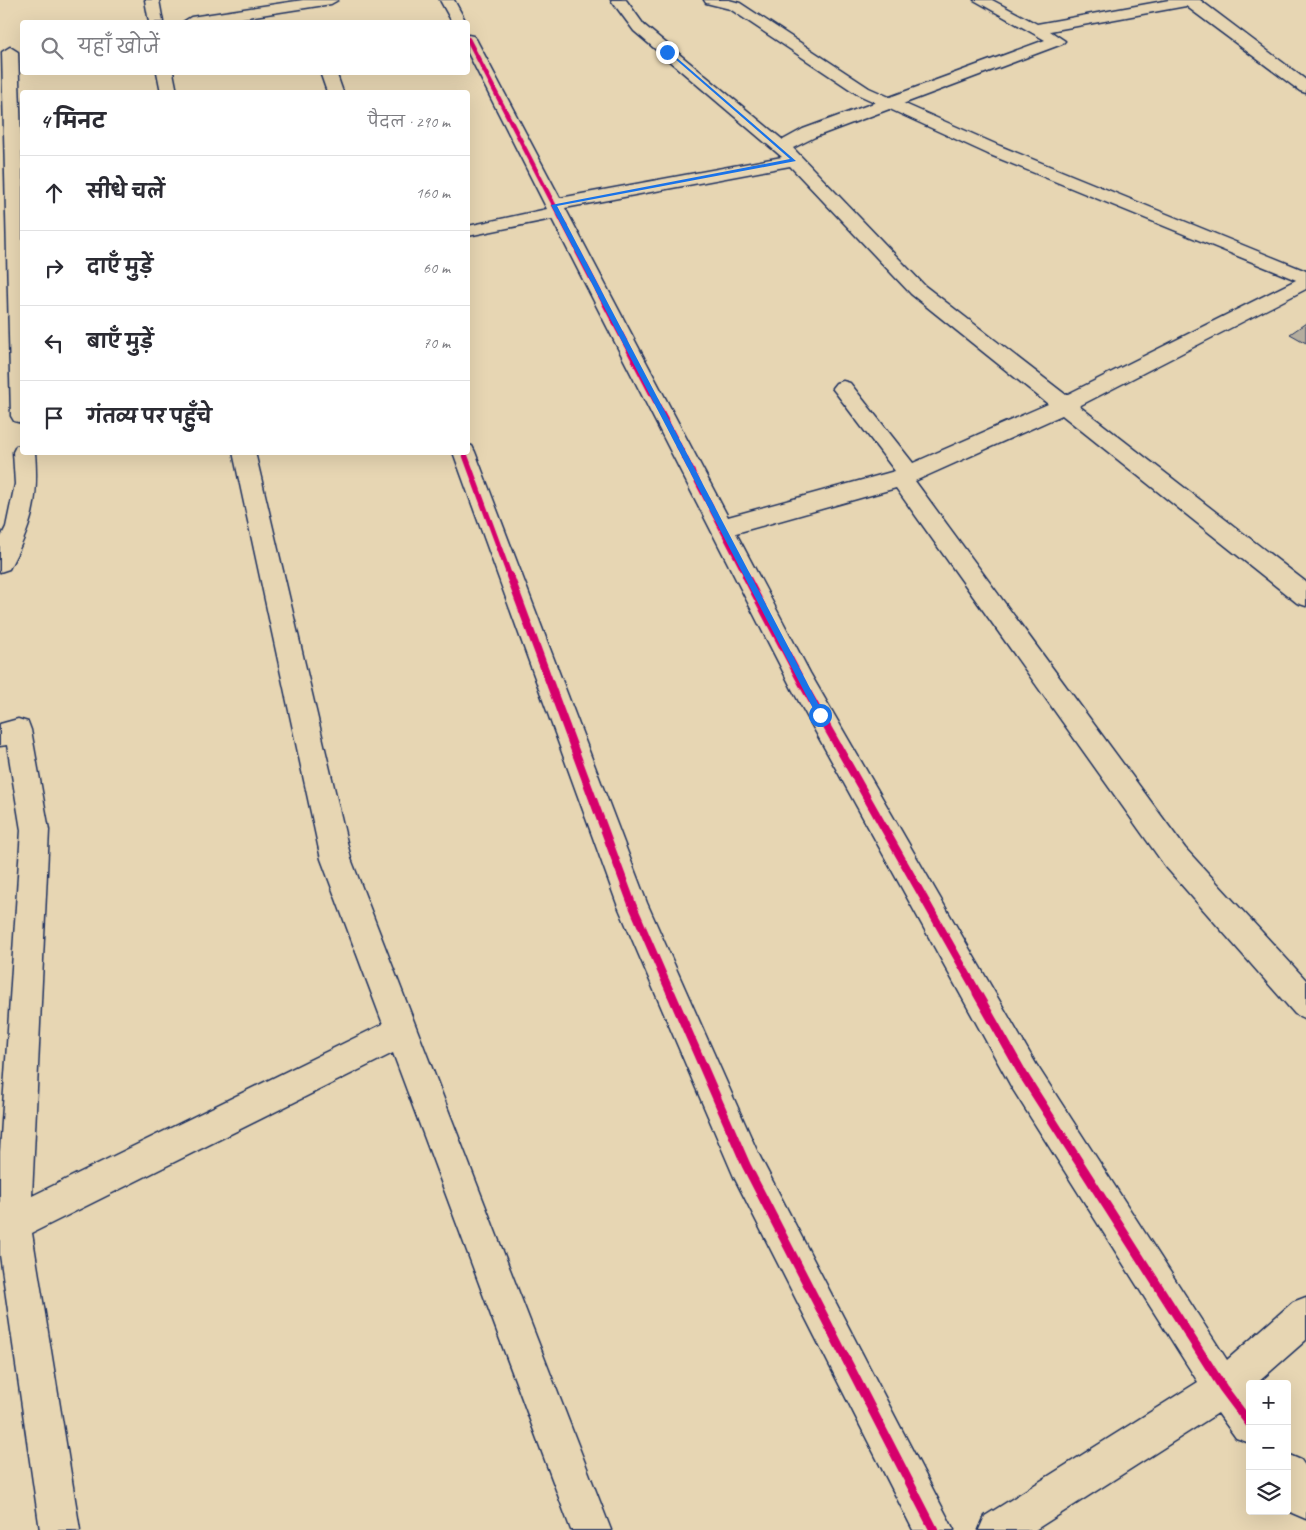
<!DOCTYPE html>
<html lang="hi">
<meta charset="utf-8">
<style>
body{margin:0;font-family:Caveat,"Playpen Sans Deva",sans-serif;background:#f2f2f3;color:#2b2b33}
.controls{position:absolute;right:15px;bottom:15px;display:grid;overflow:hidden;border-radius:5px;box-shadow:0 5px 20px #0002}
.controls button{width:45px;height:45px;display:grid;place-items:center;padding:0;border:0;border-bottom:1px solid #e1e1e2;background:#fff;color:#2b2b33;font:25px sans-serif}
.stop{position:absolute;width:15px;height:15px;margin:-11px;border:4px solid #1a73e8;border-radius:50%;background:#fff}
.stop.end{background:#1a73e8;border-color:#fff;box-shadow:0 1px 5px #0008}
.list{margin:0;padding:0;list-style:none}
h2{display:flex;justify-content:space-between;align-items:center;height:65px;margin:0;padding:0 20px;font-size:21px}
h2 small{font-size:16px;font-weight:400;color:#7c7c81}
.list li{display:grid;grid-template-columns:32px 1fr auto;gap:15px;align-items:center;box-sizing:border-box;height:75px;padding:0 20px;border-top:1px solid #e1e1e2}
.list b{display:block;font-size:19px;white-space:nowrap}
.list em{font-size:16px;font-style:normal;color:#7c7c81}
.icon{flex:none;width:28px;height:28px;fill:none;stroke:currentColor;stroke-width:2;stroke-linecap:round;stroke-linejoin:round}
.map{position:relative;flex:none;width:1306px;height:1530px;overflow:hidden}
.search{position:absolute;background:#fff;box-shadow:0 5px 20px #0002;left:20px;top:20px;width:450px;height:55px;display:flex;align-items:center;gap:12px;box-sizing:border-box;padding:0 18px;border-radius:5px;color:#7c7c81;font-size:19px}
.panel{position:absolute;background:#fff;box-shadow:0 5px 20px #0002;left:20px;top:90px;width:450px;height:365px;border-radius:5px}
.map>svg:first-child{display:block}
</style>
<div class="map">
<svg width="1306" height="1530" viewBox="0 0 1306 1530">
<rect width="100%" height="100%" fill="#e7d6b3"/>
<filter id="ink" filterUnits="userSpaceOnUse"><feTurbulence type="fractalNoise" baseFrequency=".02" numOctaves="2"/><feDisplacementMap in="SourceGraphic" scale="10" xChannelSelector="R" yChannelSelector="G"/><feConvolveMatrix kernelMatrix="1 2 1 2 8 2 1 2 1" color-interpolation-filters="sRGB"/></filter>
<g filter="url(#ink)">
<path fill="#b4ad9e" stroke="#1b2f5e" d="M1306,323V343L1290,334Z"/>
<g fill="none" stroke-linecap="round" stroke-linejoin="round">
<defs>
<path id="street" d="M145,0H159L163,22H149Z
M303,0H338L331,4L216,22H183L191,17Z
M440,0H454L466,22H452Z
M611,0H626L644,25L783,140L803,129L1045,40L974,0H992L1037,24L1169,0H1200L1306,80V93L1300,91L1186,6L1050,31L1065,41L1062,44L815,137L793,148L925,286L1066,395L1306,275V289L1079,406L1306,582V606L1297,603L1062,415L915,481L1185,848L1306,980V1019L1295,1014L1165,866L896,488L736,533L810,673L1036,1064L1227,1360L1293,1302L1306,1297V1340L1256,1384H1250V1443L1236,1438L1218,1413L1035,1530H979L985,1516L1198,1382L1012,1088L792,689L552,219L468,236V226L547,209L468,53V35L473,36L476,39L560,198L782,157L634,31ZM790,166L911,294L1048,404L913,463L850,383L843,381L836,383L832,388L836,393L895,471L728,517L565,208Z
M10,47L18,52L22,166V423L14,421L11,416L2,52Z
M157,72H173L177,92H161Z
M320,72H336L343,92H327Z
M22,445V452H35C39,502 32,526 9,569L0,572V539L6,527L15,484L13,452L16,446Z
M468,445L472,446L475,452L647,903L758,1153L954,1530H913L734,1177L617,904L453,452H468Z
M233,452H255L351,859L611,1530H571L393,1053L32,1233L80,1530H40L0,1255V1152L21,830L7,745L0,746V724L18,719L28,722L31,730L49,830L32,1196L383,1024L321,859Z
M1287,1454L1301,1460L1306,1467V1519L1292,1513L1287,1507Z"/>
<path id="secondary" d="M704,0H729L740,3L869,88L1000,146L1306,271V284L988,154L857,94L730,9L706,3Z"/>
</defs>
<use href="#street" stroke="#1b2f5e" stroke-width="3"/>
<use href="#secondary" stroke="#1b2f5e" stroke-width="3"/>
<use href="#street" fill="#e7d6b3" fill-rule="evenodd"/>
<use href="#secondary" fill="#e7d6b3" fill-rule="evenodd"/>
<defs>
<path id="cycleway-far3" d="M468,39L579,253"/>
<path id="cycleway-far2" d="M578,252L747,577
M464,452L510,577"/>
<path id="cycleway-far1" d="M510,576L632,904L671,994
M746,576L801,681L978,994"/>
<path id="cycleway" d="M671,993L746,1165L934,1530
M977,993L1024,1076L1223,1388L1250,1424"/>
</defs>
<use href="#cycleway-far3" stroke="#e7d6b3" stroke-width="6"/>
<use href="#cycleway-far2" stroke="#e7d6b3" stroke-width="8"/>
<use href="#cycleway-far1" stroke="#e7d6b3" stroke-width="11"/>
<use href="#cycleway" stroke="#e7d6b3" stroke-width="12"/>
<use href="#cycleway-far3" stroke="#d6006c" stroke-width="4.5"/>
<use href="#cycleway-far2" stroke="#d6006c" stroke-width="5.5"/>
<use href="#cycleway-far1" stroke="#d6006c" stroke-width="8"/>
<use href="#cycleway" stroke="#d6006c" stroke-width="9"/>
</g>
</g>
<path fill="#1a73e8" d="M666,51H669L796,161L557,206L823,713V718H818L551,205L790,159Z"/>
</svg>
<div class="controls">
<button>+</button>
<button>−</button>
<button><svg class="icon" aria-label="layers" viewBox="0 0 24 24"><path d="M12 4l9 5-9 5-9-5zM3 14l9 5 9-5"/></svg></button>
</div>
<div class="stop" style="left:820px;top:715px"></div>
<div class="stop end" style="left:667px;top:52px"></div>
<div class="search"><svg class="icon" aria-label="search" viewBox="0 0 24 24"><circle cx="10" cy="10" r="6"/><path d="M15 15l6 6"/></svg>यहाँ खोजें</div>
<section class="panel">
<h2>4 मिनट<small>पैदल · 290 m</small></h2>
<ul class="list">
<li><svg class="icon" aria-label="ahead" viewBox="0 0 24 24"><path d="M12 20V5M6 11l6-6 6 6"/></svg><div><b>सीधे चलें</b></div><em>160 m</em></li>
<li><svg class="icon" aria-label="right" viewBox="0 0 24 24"><path d="M7 20v-9h11M14 6l5 5-5 5"/></svg><div><b>दाएँ मुड़ें</b></div><em>60 m</em></li>
<li><svg class="icon" aria-label="left" viewBox="0 0 24 24"><path d="M17 20v-9H6M10 6l-5 5 5 5"/></svg><div><b>बाएँ मुड़ें</b></div><em>70 m</em></li>
<li><svg class="icon" aria-label="arrive" viewBox="0 0 24 24"><path d="M6 21V4h12l-3 4 3 4H6"/></svg><div><b>गंतव्य पर पहुँचे</b></div></li>
</ul>
</section>
</div>
